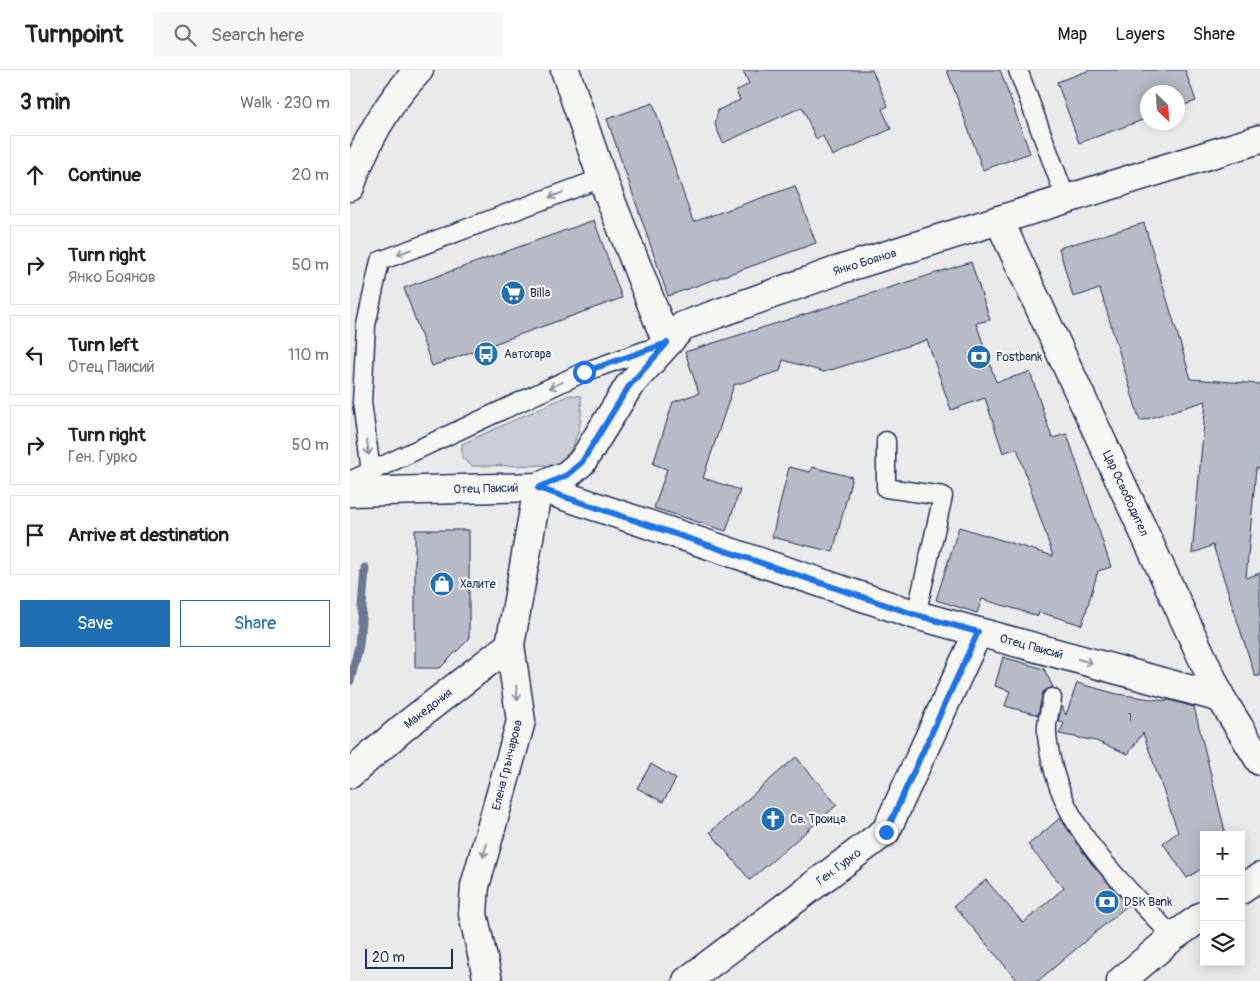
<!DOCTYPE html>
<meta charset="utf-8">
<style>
body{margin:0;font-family:Pangolin,sans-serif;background:#f6f6f6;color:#202124}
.controls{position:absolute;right:15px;bottom:15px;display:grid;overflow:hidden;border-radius:0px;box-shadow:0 2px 12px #0003}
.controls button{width:45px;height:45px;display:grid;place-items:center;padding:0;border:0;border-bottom:1px solid #e0e0e0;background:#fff;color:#202124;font:25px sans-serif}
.compass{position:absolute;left:790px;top:15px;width:45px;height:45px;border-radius:50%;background:#fff;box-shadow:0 2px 12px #0003;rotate:155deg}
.scale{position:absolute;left:15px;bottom:12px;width:88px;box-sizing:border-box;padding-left:5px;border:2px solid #1b2f5e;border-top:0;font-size:14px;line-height:18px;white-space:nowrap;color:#1b2f5e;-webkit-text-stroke:4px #f6f6f2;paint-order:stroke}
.stop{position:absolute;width:15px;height:15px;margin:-11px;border:4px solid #1a73e8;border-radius:50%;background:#fff}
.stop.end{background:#1a73e8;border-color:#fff;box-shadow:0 1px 5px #0008}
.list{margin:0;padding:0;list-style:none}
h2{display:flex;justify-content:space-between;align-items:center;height:65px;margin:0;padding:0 20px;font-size:21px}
h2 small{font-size:16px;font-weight:400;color:#757577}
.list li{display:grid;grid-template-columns:32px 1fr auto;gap:15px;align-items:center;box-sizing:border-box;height:80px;margin:0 10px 10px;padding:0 10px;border:1px solid #e0e0e0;border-radius:0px}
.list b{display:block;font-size:19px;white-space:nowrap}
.list p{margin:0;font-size:16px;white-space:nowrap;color:#757577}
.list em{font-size:16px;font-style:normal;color:#757577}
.actions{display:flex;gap:10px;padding:15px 20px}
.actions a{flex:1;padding:11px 0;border:1px solid #1f6fb2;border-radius:0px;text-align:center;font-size:18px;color:#1f6fb2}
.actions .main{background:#1f6fb2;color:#fff}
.icon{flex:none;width:28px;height:28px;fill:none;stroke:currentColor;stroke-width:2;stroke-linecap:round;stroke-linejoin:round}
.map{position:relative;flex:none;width:910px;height:911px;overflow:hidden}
header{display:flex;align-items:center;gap:30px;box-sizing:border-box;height:70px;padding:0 25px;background:#fff;border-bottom:1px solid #e0e0e0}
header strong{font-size:24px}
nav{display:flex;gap:28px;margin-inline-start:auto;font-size:18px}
.search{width:350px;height:45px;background:#f6f6f6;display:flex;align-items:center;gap:12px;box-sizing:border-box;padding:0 18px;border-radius:0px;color:#757577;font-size:19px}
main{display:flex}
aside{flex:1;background:#fff}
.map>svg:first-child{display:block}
</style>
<header>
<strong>Turnpoint</strong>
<div class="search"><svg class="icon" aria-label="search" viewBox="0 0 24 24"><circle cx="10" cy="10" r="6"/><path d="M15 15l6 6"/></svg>Search here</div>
<nav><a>Map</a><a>Layers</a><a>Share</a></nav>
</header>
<main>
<aside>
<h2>3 min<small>Walk · 230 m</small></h2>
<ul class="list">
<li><svg class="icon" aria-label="ahead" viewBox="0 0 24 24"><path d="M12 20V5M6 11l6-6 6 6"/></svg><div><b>Continue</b></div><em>20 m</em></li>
<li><svg class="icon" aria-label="right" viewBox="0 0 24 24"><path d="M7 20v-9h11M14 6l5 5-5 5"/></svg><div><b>Turn right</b><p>Янко Боянов</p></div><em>50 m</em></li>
<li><svg class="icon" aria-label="left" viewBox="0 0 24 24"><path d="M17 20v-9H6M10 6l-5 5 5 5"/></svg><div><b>Turn left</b><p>Отец Паисий</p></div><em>110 m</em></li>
<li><svg class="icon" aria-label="right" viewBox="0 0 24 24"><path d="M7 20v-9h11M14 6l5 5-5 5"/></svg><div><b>Turn right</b><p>Ген. Гурко</p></div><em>50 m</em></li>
<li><svg class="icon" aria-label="arrive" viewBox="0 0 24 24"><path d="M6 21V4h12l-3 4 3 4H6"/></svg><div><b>Arrive at destination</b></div></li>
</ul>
<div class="actions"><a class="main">Save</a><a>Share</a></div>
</aside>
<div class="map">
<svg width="910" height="911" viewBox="0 0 910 911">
<rect width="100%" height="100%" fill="#e9eae9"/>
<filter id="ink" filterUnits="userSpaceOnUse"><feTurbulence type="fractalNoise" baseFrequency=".02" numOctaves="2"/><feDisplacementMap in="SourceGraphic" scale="10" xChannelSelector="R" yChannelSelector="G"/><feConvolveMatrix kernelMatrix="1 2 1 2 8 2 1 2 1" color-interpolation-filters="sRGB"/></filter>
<g filter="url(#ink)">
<path fill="#caced5" stroke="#727e9a" d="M219,325L231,326C233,355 227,372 211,395L122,396L112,388V374Z"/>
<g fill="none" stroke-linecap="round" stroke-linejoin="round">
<path stroke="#6c7995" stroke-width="9" d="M0,611L9,576L15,498"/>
</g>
<path fill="#b6bbc6" stroke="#1b2f5e" d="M393,0H522L538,36L532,39L541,59L482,86L473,66L466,69L452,37L373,73L365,55L368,40L390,30L386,21L399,14Z
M597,0H650L680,83L633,100Z
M740,0H835L846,31L828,37V22H798V48L729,73L707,12Z
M303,33L343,152L445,116L466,173L318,226L257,49Z
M244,150L272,228L82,296L54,218Z
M794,153L841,309L910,314V399L906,398L896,508L910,503V606H905L863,475L842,484L856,331L790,351L750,219L723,227L709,178Z
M621,192L640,250L626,253L646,312L680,302L702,368L717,364L761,497L748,501L732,555L689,542L688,546L632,529L627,543L586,530L609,457L703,486L667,378L653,383L635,328L601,340L577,270L474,302L433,290L430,301L384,315L353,408L390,420L376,461L304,438L317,399L303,394L323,332L349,323L335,282Z
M439,397L460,402L462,397L502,407L483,482L422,467Z
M65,460H119V569L90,598H65Z
M653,587L694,599L703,617L693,622L688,645L655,636L660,621L645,616Z
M727,613L767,624L815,631L819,630L844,637L876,765H854V797L837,808L813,773L828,762L793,663L778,684L746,671L709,664L714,653L708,651L712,636L716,645Z
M446,687L487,735L400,810L360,762Z
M301,694L326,709L313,732L287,718Z
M710,748L742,794L778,835L688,911H668L604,836L636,810L673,853L714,818L678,775Z"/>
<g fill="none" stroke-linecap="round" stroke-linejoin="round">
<defs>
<path id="service" d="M668,0L716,129
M536,371V418L593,426L566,545
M21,402L12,332L16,255L30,191L252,108
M0,411L234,302L314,274
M702,628C701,637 698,646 697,655C696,667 699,681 702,693C718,766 774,814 823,867"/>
<g id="minor">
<path d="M215,0L252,108L317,273"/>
<path d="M0,117C15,72 36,34 69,0"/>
<path id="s1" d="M0,704L54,657L160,575"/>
<path id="s2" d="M138,911L123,844L125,816L171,651L160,575L188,417L566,545L871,628"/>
<path id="s3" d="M337,911L536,761L628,562"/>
</g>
<path id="tertiary" d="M649,150L910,69
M891,820L910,807
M771,911L823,867L854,845"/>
<g id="secondary">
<path id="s4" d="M0,422L188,417L217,405L232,392L279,316L333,256L489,200L649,150L871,628L910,691"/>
</g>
</defs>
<use href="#service" stroke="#1b2f5e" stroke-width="21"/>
<use href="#minor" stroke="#1b2f5e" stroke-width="31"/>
<use href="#tertiary" stroke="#1b2f5e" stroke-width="31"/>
<use href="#secondary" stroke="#1b2f5e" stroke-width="31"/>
<use href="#service" stroke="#f6f6f2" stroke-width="18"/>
<use href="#minor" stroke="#f6f6f2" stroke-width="28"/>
<use href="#tertiary" stroke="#f6f6f2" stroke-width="28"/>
<use href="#secondary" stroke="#f6f6f2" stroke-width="28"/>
</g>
<defs><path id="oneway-shaft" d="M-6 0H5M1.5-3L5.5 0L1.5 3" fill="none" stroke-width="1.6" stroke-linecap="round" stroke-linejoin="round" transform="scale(1.25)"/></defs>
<g stroke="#8892a8">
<use href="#oneway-shaft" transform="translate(206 125) rotate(159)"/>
<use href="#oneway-shaft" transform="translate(54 182) rotate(159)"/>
<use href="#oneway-shaft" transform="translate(206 315) rotate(155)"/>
<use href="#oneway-shaft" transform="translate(18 378) rotate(83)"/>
<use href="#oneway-shaft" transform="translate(735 591) rotate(15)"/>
<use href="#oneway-shaft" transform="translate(167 623) rotate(82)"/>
<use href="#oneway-shaft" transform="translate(135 780) rotate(106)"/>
</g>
</g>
<g fill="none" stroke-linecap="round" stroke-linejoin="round" filter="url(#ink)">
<path stroke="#1a73e8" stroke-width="6" d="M234,302L317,273L279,316L232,392L217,405L188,418L566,545L628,562L536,762"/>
</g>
<defs>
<symbol id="supermarket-disc" viewBox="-11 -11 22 22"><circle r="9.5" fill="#1f6fb2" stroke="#f6f6f2"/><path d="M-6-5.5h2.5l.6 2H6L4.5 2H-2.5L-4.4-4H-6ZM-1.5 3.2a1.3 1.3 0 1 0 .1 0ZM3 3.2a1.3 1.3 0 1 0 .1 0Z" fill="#fff"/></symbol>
<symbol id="bus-disc" viewBox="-11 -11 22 22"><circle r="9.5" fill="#1f6fb2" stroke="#f6f6f2"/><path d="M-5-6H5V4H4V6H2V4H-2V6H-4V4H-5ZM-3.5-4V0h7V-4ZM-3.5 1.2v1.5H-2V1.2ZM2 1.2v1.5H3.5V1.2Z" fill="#fff"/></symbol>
<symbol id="bank-disc" viewBox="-11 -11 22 22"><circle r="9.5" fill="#1f6fb2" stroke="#f6f6f2"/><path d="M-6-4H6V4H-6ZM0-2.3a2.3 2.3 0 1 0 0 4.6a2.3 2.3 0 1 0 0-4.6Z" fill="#fff"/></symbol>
<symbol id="shop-disc" viewBox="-11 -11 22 22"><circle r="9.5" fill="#1f6fb2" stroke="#f6f6f2"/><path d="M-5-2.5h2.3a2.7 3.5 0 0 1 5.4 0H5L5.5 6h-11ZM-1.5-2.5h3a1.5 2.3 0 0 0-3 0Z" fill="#fff"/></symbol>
<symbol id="church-disc" viewBox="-11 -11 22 22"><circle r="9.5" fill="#1f6fb2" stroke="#f6f6f2"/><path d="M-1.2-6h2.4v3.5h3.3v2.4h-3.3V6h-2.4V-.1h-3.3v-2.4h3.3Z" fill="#fff"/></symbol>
</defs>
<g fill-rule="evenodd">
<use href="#supermarket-disc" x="149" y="209" width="28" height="28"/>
<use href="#bus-disc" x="122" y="270" width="28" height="28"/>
<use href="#bank-disc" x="615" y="273" width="28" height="28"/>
<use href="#shop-disc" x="78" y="500" width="28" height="28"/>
<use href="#church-disc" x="409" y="735" width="28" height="28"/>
<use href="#bank-disc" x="743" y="818" width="28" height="28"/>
</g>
<g text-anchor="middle" stroke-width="4.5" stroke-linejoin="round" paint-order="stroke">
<g font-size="10" fill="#425278">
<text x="780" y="651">1</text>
</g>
<g font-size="12" fill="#1b2f5e" stroke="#f6f6f2">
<text dy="4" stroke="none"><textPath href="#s4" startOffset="602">Янко Боянов</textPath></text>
<text dy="4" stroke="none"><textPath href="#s4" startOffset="136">Отец Паисий</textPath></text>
<text dy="4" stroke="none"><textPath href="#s4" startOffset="1044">Цар Освободител</textPath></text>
<text dy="4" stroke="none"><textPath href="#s2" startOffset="1024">Отец Паисий</textPath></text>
<text dy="4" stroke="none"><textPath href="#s1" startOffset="102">Македония</textPath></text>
<text transform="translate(157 695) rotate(-76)" y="4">Елена Грънчарова</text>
<text dy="4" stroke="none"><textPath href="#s3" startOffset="190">Ген. Гурко</textPath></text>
</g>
<g font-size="12" fill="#1b2f5e" stroke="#f6f6f2" text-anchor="start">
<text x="180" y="227">Billa</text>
<text x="154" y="288">Автогара</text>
<text x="646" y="291">Postbank</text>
<text x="110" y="518">Халите</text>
<text x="440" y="753">Св. Троица</text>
<text x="774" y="836">DSK Bank</text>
</g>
</g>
</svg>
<div class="controls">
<button>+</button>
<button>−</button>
<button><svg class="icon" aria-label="layers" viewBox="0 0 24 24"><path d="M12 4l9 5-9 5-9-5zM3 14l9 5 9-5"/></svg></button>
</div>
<svg class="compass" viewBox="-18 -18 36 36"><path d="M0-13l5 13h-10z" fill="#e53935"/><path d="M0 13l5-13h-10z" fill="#757577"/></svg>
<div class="scale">20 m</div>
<div class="stop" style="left:234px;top:302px"></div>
<div class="stop end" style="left:536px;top:762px"></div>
</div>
</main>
